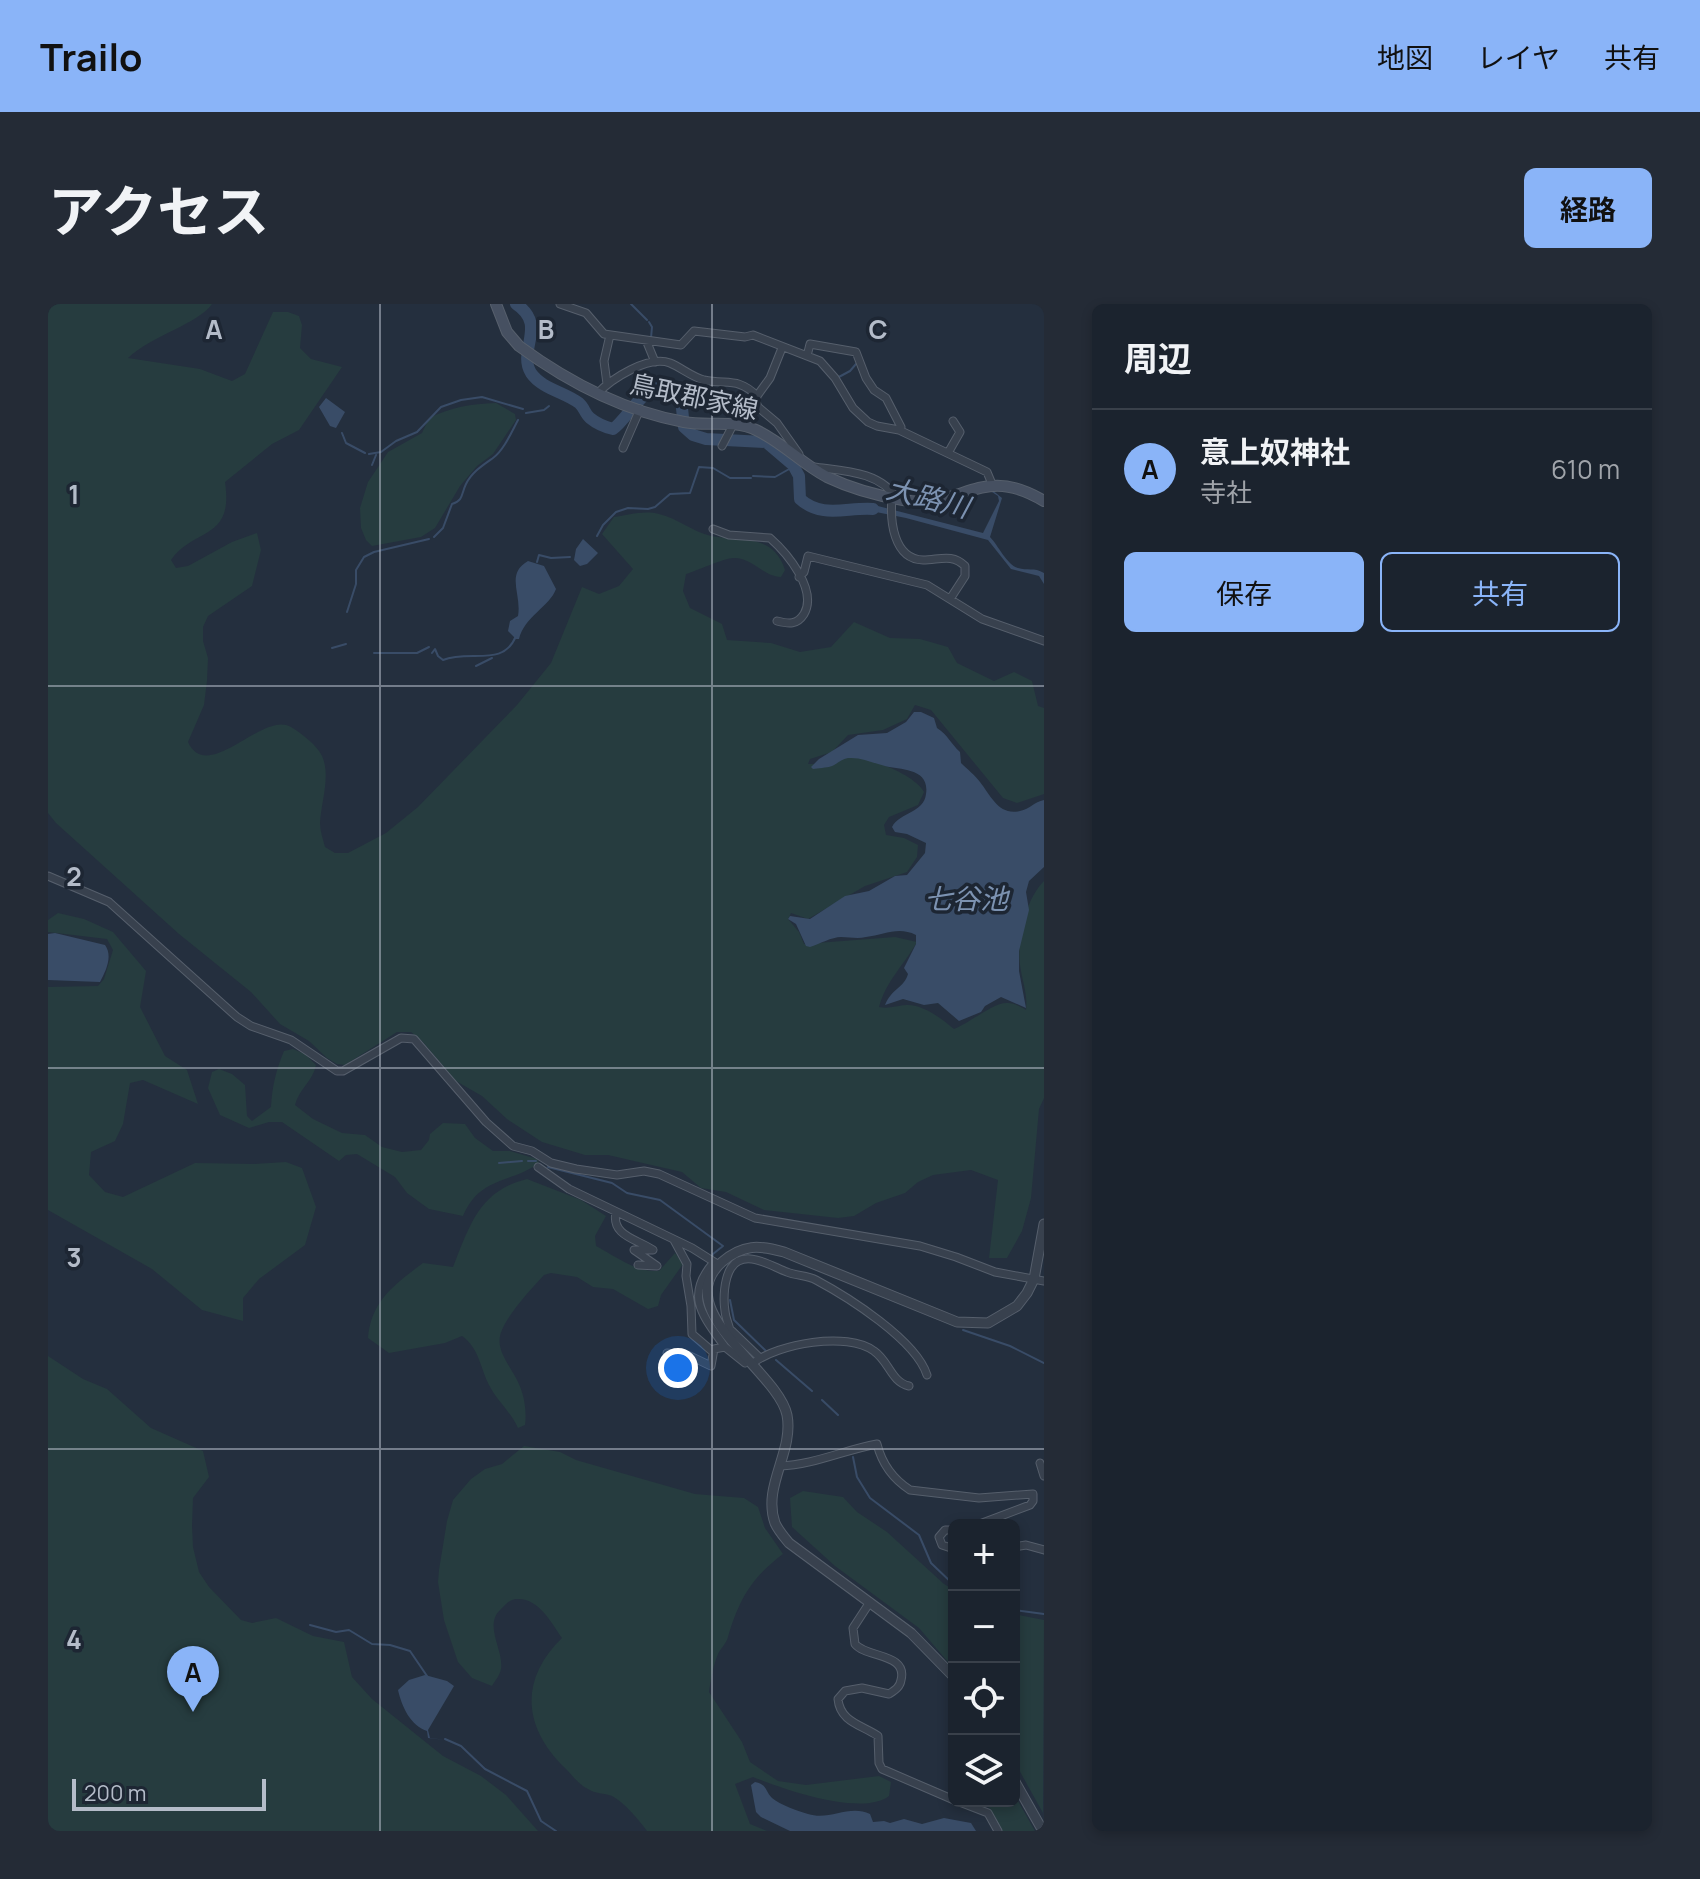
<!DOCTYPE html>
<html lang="ja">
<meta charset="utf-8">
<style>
body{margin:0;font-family:Manrope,"Noto Sans JP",sans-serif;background:#242b36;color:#f1f3f6}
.controls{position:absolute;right:24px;bottom:24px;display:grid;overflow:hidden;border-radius:12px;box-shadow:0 4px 12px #0003}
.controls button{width:72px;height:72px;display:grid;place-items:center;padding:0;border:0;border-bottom:2px solid #39404a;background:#1b232e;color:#f1f3f6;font:40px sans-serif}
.scale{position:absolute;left:24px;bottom:20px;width:194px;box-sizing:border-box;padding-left:8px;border:4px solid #b4bcc9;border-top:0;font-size:22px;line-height:28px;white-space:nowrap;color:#b4bcc9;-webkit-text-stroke:6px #1d2633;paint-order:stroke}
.you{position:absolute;left:630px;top:1064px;width:28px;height:28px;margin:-20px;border:6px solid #fff;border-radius:50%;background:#1a73e8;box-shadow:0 0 0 12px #1a73e833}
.badge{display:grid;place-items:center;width:52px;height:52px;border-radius:50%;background:#8ab4f8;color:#111;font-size:26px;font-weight:700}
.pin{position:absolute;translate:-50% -66px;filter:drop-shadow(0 2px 4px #0008)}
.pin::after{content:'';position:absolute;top:42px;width:28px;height:24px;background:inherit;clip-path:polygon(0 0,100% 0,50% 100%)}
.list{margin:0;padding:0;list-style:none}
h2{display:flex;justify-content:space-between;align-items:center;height:104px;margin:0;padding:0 32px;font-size:34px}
h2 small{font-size:26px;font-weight:400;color:#a0a4aa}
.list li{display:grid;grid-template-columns:52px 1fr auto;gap:24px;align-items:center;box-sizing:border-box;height:120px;padding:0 32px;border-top:2px solid #39404a}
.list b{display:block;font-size:30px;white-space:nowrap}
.list p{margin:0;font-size:26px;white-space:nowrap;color:#a0a4aa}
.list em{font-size:26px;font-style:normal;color:#a0a4aa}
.actions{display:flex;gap:16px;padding:24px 32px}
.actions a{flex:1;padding:18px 0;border:2px solid #8ab4f8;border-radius:12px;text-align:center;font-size:28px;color:#8ab4f8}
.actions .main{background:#8ab4f8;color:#111}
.icon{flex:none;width:44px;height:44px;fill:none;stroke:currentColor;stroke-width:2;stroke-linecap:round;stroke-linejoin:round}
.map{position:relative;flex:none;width:996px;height:1527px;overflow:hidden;border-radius:12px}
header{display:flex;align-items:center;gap:48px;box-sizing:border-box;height:112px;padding:0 40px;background:#8ab4f8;color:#111}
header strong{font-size:38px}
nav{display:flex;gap:44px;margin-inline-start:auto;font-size:28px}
.intro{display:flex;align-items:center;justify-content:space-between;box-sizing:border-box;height:192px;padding:0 48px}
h1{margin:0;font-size:56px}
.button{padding:20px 36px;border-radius:12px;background:#8ab4f8;color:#111;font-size:28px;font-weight:700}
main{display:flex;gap:48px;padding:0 48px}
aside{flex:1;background:#1b232e;border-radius:12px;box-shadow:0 4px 12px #0003}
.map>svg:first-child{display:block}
</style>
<header>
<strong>Trailo</strong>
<nav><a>地図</a><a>レイヤ</a><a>共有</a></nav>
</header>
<div class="intro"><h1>アクセス</h1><a class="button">経路</a></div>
<main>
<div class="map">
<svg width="996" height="1527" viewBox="0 0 996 1527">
<rect width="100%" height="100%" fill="#242f3e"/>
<path fill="#263c3f" d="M0,0H164C150,20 103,32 80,54L152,65L184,77L197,70L225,8H240L251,12L254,21L252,44L263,55L294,63L251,126L224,140L177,178C186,237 146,223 123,256L128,264L140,262L184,238L209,229L213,246L204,282L160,312L155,323V337L160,354L159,377L156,401L140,438C160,481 215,406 243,423C253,429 269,441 274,452C283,471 273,499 272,519C272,527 275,535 277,543L287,549H300L338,529L370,503L469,401L503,359L534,283L551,290L571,282L585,265L554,230L566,213C580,211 596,206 611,210C629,214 645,228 663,232C694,237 726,230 737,266L733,273C714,272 705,254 686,254C679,253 648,267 638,270L635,287L642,304L674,320L679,336L723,339L752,348L783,343L806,318L842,334L872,335L900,343L909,359L946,377L966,368L984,377L990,402L996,404V490L969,499L955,494L883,406L867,401L859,415L835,426L800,431L784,448L762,455L760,460C775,461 778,454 790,452C812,449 866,469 876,488L870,501L841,513L836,521L838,531L856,534L870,541L869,553L859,568L817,582L760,615L743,609L740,615L751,628L756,640L847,633L869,638C856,661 838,677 831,703C841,705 847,702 858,701C875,700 894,715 906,725C920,720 947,697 960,699C966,699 973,703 978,706C980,690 974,677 972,661C969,635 977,596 996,577V794L991,805L983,894L974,927L959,954H941L950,876L923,866L885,871L870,878L857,889L828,899L806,912L790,914L716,906L678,888L653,884L634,868L560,851H537L494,838L459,815L434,792L408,777L374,737L363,728H349L297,761L289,760L279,754L261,737L232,720L203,688L131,630L8,519L0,509Z
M448,99L467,110L468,116L445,150L429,162L412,182L387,224L373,233L324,242L318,236L313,224L312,204L320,178L340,148L374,129L381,114C404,103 422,100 448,99Z
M10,609L36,615L65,628L98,667L92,703L117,752L139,766L150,800L95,776L82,779L75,820L67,837L43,848L41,871L57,888L75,893L147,859L205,860L238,858L254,864L268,903L257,941L211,975L195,994V1017L154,1006L104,965L0,906V683L50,682L56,675L65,646L59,635L0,628V616Z
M245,745L257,750L268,761C265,777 251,785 247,801L265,815L294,829L317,831L334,843L354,848L373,846L381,836L382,830L395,819L417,820L427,834L445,847H462L489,855L491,859C462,880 432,872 415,912L381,905L359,889L347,873L309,850L298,851L291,857L234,818H221L201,824L172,811L160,784L164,768L171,765L184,770L197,781L199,812L204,817L223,803C224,783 228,766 236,747Z
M479,875L533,896L558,912L547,932L548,942C569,953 587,968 611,967L627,949L635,960L613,991L610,1002L600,1005L565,985L545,983L529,973L503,969L496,971C483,985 461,1009 454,1026C445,1045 463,1062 470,1078C476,1090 479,1107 477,1121L470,1124C463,1108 449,1097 441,1081C432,1063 431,1044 414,1032L397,1039L341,1049L320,1034C323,997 347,980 375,959L405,963C422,921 431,887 479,875Z
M0,1052L35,1075L59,1085L103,1124L155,1147L161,1173L145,1194L144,1222L145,1243L151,1268L161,1283L193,1316L204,1319L228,1314L265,1332L296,1338L304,1373L324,1395L395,1452L433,1472L458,1491L490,1527H0Z
M476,1142L512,1148L528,1156L647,1190L696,1194L710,1203L717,1224L735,1250C703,1274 691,1296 680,1333C678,1340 673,1344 670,1350C665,1362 663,1375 661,1388L694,1438L702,1458L730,1477L758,1481L831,1472L843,1478L841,1492C814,1513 734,1485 705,1473L687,1480L702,1520L719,1527H599C590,1515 577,1499 564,1492C556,1489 547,1490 540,1485C531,1481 524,1471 517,1464C475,1423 471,1376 514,1334C503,1318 490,1293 468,1295C461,1296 458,1300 453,1305C435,1321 456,1346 453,1365C452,1371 447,1377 444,1382L424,1374L410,1358L396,1316L390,1278L391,1266L399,1217L405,1196L423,1175L437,1165L454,1160Z
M755,1187L795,1193L809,1208L839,1228L896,1280L906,1286V1365L871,1324L787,1262L744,1223L742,1194Z
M966,1310L996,1316L995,1509L966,1457Z
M966,1490L987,1527H954L942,1504L926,1497H966Z"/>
<path fill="#394c67" d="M278,94L297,108L288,124L282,122L271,103Z
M943,185L954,194L942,233C950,241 959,261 970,264C979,267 986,263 996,269V280L991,272L963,265L940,236L858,214L818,206L811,207L809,203L826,201L935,229L951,197L950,192L941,186Z
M535,235L550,249L539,260L532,262L526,256L528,245Z
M480,257L496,262L508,285C502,302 476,313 471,335H468L460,327L462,317L470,312C474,290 457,270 480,257Z
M866,408H873L886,414L889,424C900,431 903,440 912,448L913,459C919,465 927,471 932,478C943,492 951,512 972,507C982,505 986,498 996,496V563L981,577L978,588L981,606L971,647V667L978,704L953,693L937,702L933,708L911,717L890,699L876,701L855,695L837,701C843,685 856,684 860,670L856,664L868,640V631C850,622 836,631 818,633C809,635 802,633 793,633C784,633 771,640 762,643L758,642L748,620L740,615L742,612L762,615L797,592L821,587L847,572L859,571L877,549L878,539L859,530L847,528L844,523C852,508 876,509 878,490C882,464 853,466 837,462C824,459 814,453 800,454C793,455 789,460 784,462C778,464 770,464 765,465L763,463L771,455L810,431L839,429L858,418Z
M7,629L57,641C65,652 58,667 52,678L0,676V630Z
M377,1371L399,1377L406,1382L380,1426L382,1434L398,1436L380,1434L379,1427C362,1421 354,1403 350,1386L361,1376Z
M707,1478C719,1480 717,1487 724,1494C732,1501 750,1507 760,1510C782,1517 801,1500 822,1510L825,1518L836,1517L842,1519L856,1515L874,1520L896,1514L923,1519L928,1527H742L713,1513L708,1508L703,1481Z"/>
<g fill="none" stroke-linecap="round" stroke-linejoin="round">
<path stroke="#394c67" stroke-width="2" d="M583,0L599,16
M601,18L604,23L603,34
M789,74L802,67L808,60
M478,109L496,106L501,102
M294,129L298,139L317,149
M321,150L333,148L348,137L369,128L393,103L413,96L434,93L475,105
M324,161L328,151
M705,172L727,173L743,164
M858,201L888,203L894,200
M549,232L555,221L568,208L580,204L600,205L607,203L622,190L642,189L651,163L665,164L682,174H703
M386,233L395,224L404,200C416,196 413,190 418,180C424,168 435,161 445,154C456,146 464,127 470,116
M489,258L491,251L503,254L522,253
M299,308L308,280V266L316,253L326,248L381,235
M284,344L298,340
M326,349H369L381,343
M384,349L387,345L390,352L395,356C422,345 455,364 468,332
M428,362L444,354
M480,857H488
M451,859L474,857
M500,863L564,879L579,889L612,896L675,942L665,950L664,954
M682,996L686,1016L718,1047
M915,1026L962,1042L996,1059
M728,1056L764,1087
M774,1096L790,1111
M805,1153L809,1173L822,1194L871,1231L883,1259L906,1281
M966,1306L996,1310
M262,1321L288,1328L301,1326L324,1340L342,1341L362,1347L379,1372
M397,1435L413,1442L437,1465L479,1487L493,1517L508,1527"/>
<path stroke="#394c67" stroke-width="12" d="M468,0C500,21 469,46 483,69C494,85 517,88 531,99C536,103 537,110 542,114C548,119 557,123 565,125C583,113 605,59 633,95L636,123L645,131L658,135L718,138L745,161L751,172L752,195C774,215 799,203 825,205"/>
<defs>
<path id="minor" d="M512,0L538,9L556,30L633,41L646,27L697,33L705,31L772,57L787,74L805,104L820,118L829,122L851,126L939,168L944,180
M598,36L607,58
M734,44L722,74L709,92L708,98L710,103L729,119L751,150
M759,52L762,40L808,48L818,74L826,86L838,94L853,123L851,126
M559,80L556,57L562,31
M549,90C563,75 600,51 622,59C634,64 644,73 656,76C679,81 690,73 709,92
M674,142L686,119
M575,144L592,105
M900,149L912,128L905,117
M766,163C795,167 832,167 849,195
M844,194C842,216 845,255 875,256C891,256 904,249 917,262V272L902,295
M665,225L681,231L722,234C739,249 770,286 756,310C749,321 741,320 729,317
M751,273L756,268L760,252L879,281L934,315L996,337
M0,572L61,598L189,713L203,722L243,736L289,767H295L353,734L366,735L438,818L465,842L484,847L503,859L528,865L569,871L596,867L611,870L707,914L872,942L908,953L947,968L996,977
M490,863L521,885L644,944L671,961
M568,908C563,932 589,935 605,946H586L609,962L590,961
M626,936L639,960L638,972L643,1002L644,1030L665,1048
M666,958C636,992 655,1012 677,1043
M684,1027L712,1054
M683,1036C684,1025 678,1018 677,1007C675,995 676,975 683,964C696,944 723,962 739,968C748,972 759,971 768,976C800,993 868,1036 879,1071
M619,1049L642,1052L663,1062L666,1045L677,1043L697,1059
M705,1059C730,1040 799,1027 826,1047C841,1057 843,1078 861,1082
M992,1159L996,1172
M732,1162C765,1161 796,1146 829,1140C834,1160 845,1175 862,1186L931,1194L985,1190V1197L982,1201L929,1221
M906,1226H897L891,1233L894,1241L906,1245
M966,1243L978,1241L996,1246
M822,1298L805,1324L807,1340C818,1354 860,1349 853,1376C852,1383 847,1386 841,1390L814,1384L797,1387L790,1395C792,1418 814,1421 830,1432L831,1459L834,1465L906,1496
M909,1497L940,1509L950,1527"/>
<path id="tertiary" d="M906,1373L863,1329L741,1239C736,1233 730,1226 727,1219C714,1182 746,1148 739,1111C730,1067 620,1006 674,958C695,940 711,941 736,948L909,1018L940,1019L969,1002L979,989L986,975L996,920
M966,1476L995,1527"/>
<path id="secondary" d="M448,0L459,28L471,42C520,78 576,107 636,118C661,123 684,115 708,126C734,138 754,160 779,173C802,184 831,192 855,196C915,207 931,158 996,197"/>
</defs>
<use href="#minor" stroke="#565f6c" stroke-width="9"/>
<use href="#tertiary" stroke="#565f6c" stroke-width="11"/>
<use href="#secondary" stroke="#565f6c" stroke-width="12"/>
<use href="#minor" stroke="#38414e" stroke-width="7"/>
<use href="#tertiary" stroke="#38414e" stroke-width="9"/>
<use href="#secondary" stroke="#465061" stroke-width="10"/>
</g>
<path fill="none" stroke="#b4bcc9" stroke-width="2" stroke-opacity="0.55" d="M332,0V1527M664,0V1527M0,382H996M0,764H996M0,1145H996"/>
<g text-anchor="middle" stroke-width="7" stroke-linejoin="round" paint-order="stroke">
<g font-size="26" fill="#b4bcc9" stroke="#1d2633">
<text transform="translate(646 93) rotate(12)" y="9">鳥取郡家線</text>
</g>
<g font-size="28" font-style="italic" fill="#7c92b1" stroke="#1d2633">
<text transform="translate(880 194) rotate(14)" y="10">大路川</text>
<text x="918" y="605">七谷池</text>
</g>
</g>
<g font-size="26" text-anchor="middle" font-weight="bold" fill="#b4bcc9" stroke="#1d2633" stroke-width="7" stroke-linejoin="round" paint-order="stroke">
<text x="166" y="35">A</text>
<text x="498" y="35">B</text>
<text x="830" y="35">C</text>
<text x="26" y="200">1</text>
<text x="26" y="582">2</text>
<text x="26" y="963">3</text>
<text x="26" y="1345">4</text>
</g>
</svg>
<div class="controls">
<button>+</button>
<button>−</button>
<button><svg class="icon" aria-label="locate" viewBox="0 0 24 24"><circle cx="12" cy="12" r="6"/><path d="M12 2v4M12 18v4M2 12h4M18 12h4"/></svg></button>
<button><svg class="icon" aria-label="layers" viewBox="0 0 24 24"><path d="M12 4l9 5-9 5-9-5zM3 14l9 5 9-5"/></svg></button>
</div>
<div class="scale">200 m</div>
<div class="you"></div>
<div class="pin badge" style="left:145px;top:1408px">A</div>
</div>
<aside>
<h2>周辺<small></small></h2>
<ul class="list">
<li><span class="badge">A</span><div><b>意上奴神社</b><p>寺社</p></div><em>610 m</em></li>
</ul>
<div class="actions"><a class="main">保存</a><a>共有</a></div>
</aside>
</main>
